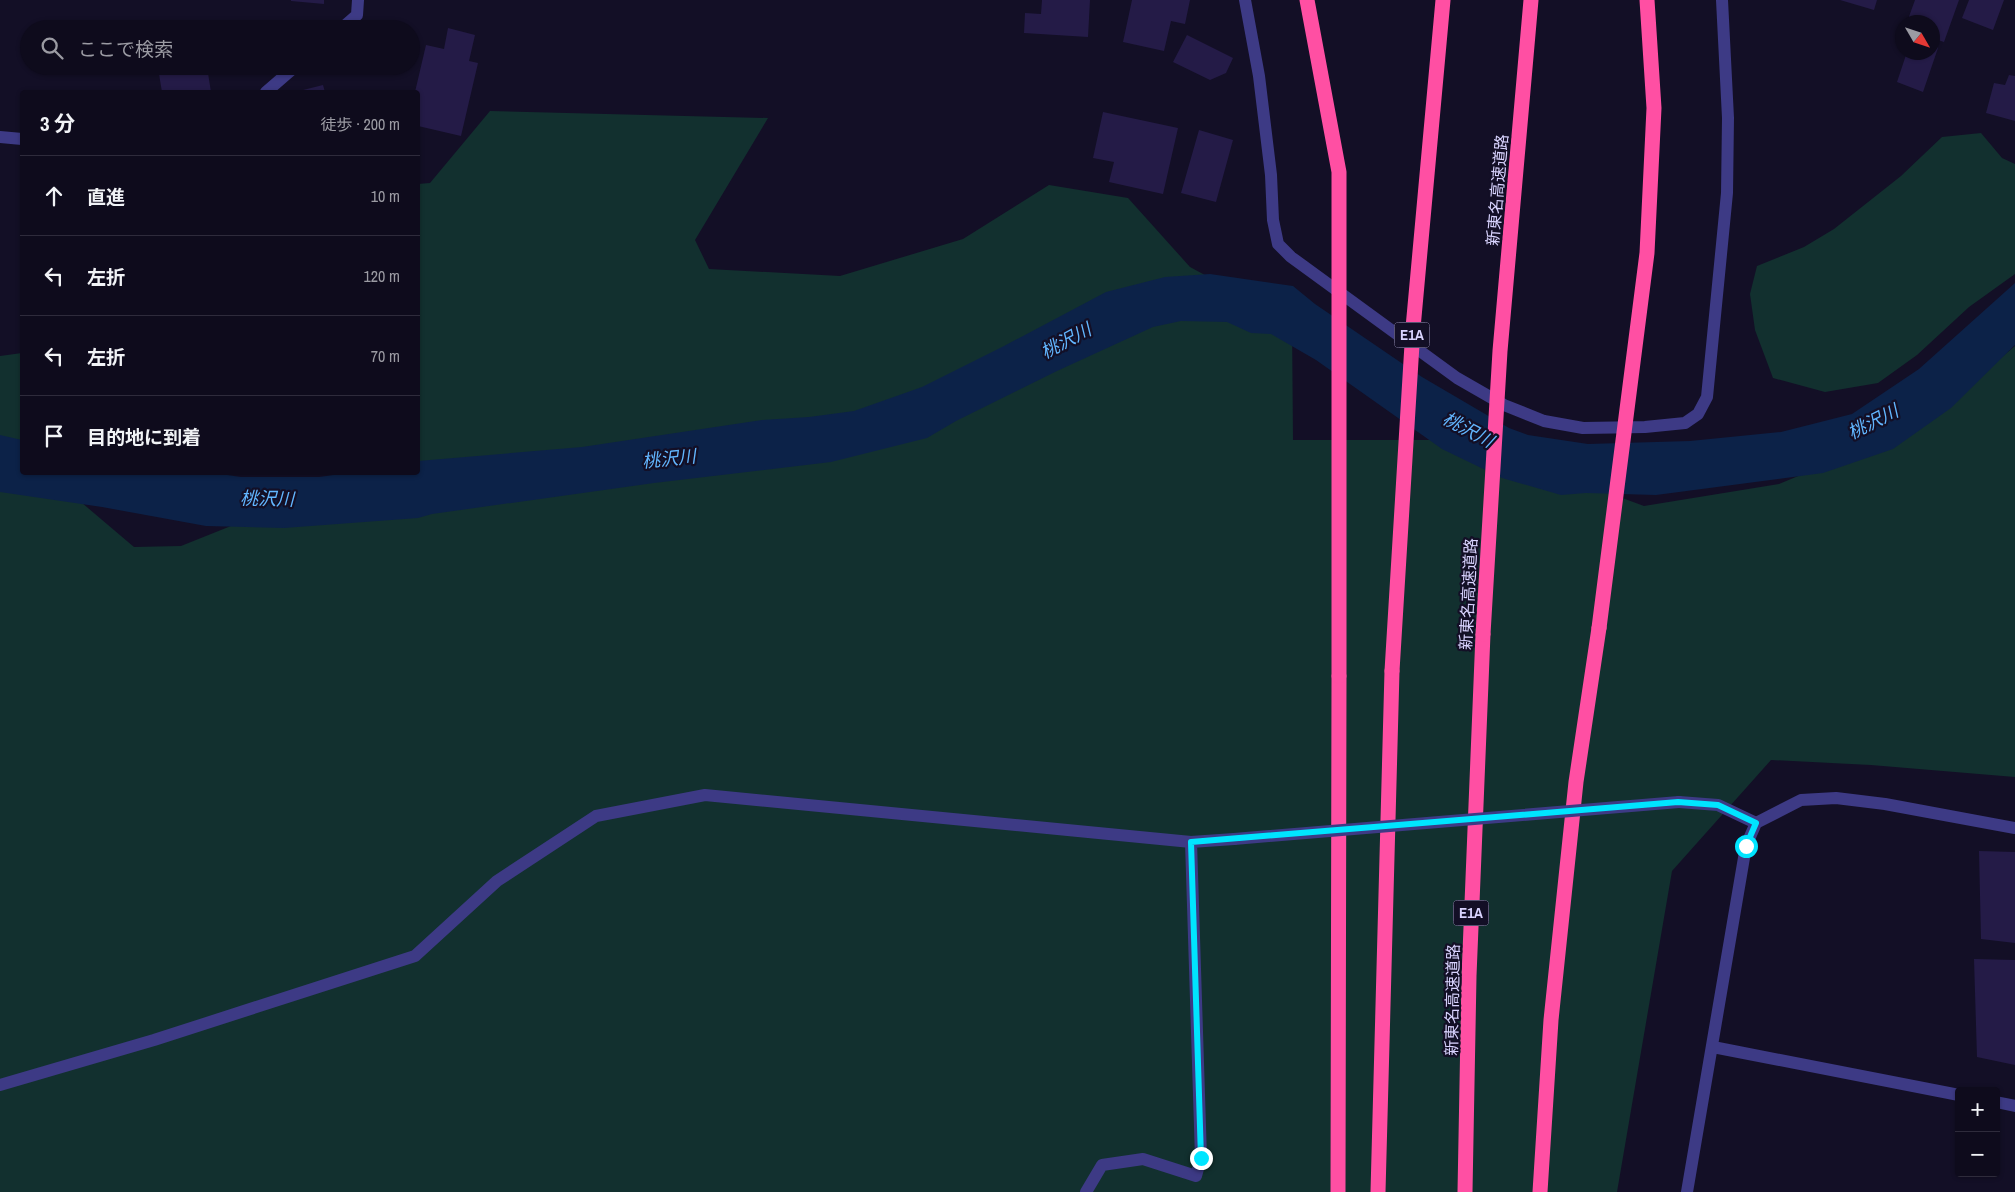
<!DOCTYPE html>
<html lang="ja">
<meta charset="utf-8">
<style>
body{margin:0;font-family:"Archivo Narrow","Noto Sans JP",sans-serif;background:#171425;color:#f1f3f6}
.controls{position:absolute;right:15px;bottom:15px;display:grid;overflow:hidden;border-radius:5px;box-shadow:0 1px 4px #0004}
.controls button{width:45px;height:45px;display:grid;place-items:center;padding:0;border:0;border-bottom:1px solid #2e2b3b;background:#0e0b1c;color:#f1f3f6;font:25px sans-serif}
.compass{position:absolute;left:1895px;top:15px;width:45px;height:45px;border-radius:50%;background:#0e0b1c;box-shadow:0 1px 4px #0004;rotate:129deg}
.stop{position:absolute;width:15px;height:15px;margin:-11px;border:4px solid #00e5ff;border-radius:50%;background:#fff}
.stop.end{background:#00e5ff;border-color:#fff;box-shadow:0 1px 5px #0008}
.list{margin:0;padding:0;list-style:none}
h2{display:flex;justify-content:space-between;align-items:center;height:65px;margin:0;padding:0 20px;font-size:21px}
h2 small{font-size:16px;font-weight:400;color:#9b9ba3}
.list li{display:grid;grid-template-columns:32px 1fr auto;gap:15px;align-items:center;box-sizing:border-box;height:80px;padding:0 20px;border-top:1px solid #2e2b3b}
.list b{display:block;font-size:19px;white-space:nowrap}
.list em{font-size:16px;font-style:normal;color:#9b9ba3}
.icon{flex:none;width:28px;height:28px;fill:none;stroke:currentColor;stroke-width:2;stroke-linecap:round;stroke-linejoin:round}
.map{position:relative;flex:none;width:2015px;height:1192px;overflow:hidden}
.search{position:absolute;background:#0e0b1c;box-shadow:0 1px 4px #0004;left:20px;top:20px;width:400px;height:55px;display:flex;align-items:center;gap:12px;box-sizing:border-box;padding:0 18px;border-radius:28px;color:#9b9ba3;font-size:19px}
.panel{position:absolute;background:#0e0b1c;box-shadow:0 1px 4px #0004;left:20px;top:90px;width:400px;height:385px;border-radius:5px}
.map>svg:first-child{display:block}
</style>
<div class="map">
<svg width="2015" height="1192" viewBox="0 0 2015 1192">
<rect width="100%" height="100%" fill="#130f26"/>
<path fill="#12302f" d="M490,111L768,118L695,240L709,269L840,276L963,239L1049,185L1128,198L1190,267L1292,322L1293,440H1465L1644,506L1779,484L1921,425L2015,346V777L1871,765L1771,760L1672,871L1617,1192H0V356L22,353V472L75,497L134,547L181,546L363,473L418,472V184L430,183Z
M1981,133L2002,158L2015,164V274L1969,307L1917,355L1878,383L1825,392L1773,378L1755,330L1750,294L1757,266L1804,247L1834,229L1901,176L1942,137Z"/>
<path fill="#0c2248" d="M1210,274L1293,286L1315,304L1422,377L1509,428L1528,435L1588,444L1690,441L1781,432L1852,414L1919,369L2015,283V345L1951,408L1893,449L1823,473L1656,495L1586,493L1561,495L1502,478L1442,449L1316,360L1271,334L1251,333L1227,322L1181,321L1153,327L1057,371L956,421L927,438L831,462L654,483L432,514L418,518L284,528L206,526L102,507L0,492V435L22,440V472H207L241,477H319L348,473L418,472V461L582,447L762,420L809,417L854,411L922,387L1004,346L1106,292L1165,277Z"/>
<path fill="#241b47" d="M291,0H324V4L291,1Z
M1042,0H1090L1088,37L1024,33L1025,13L1041,14Z
M1132,0H1190L1185,24L1171,21L1164,51L1123,42Z
M1840,0H1877L1874,10Z
M1915,0H1959L1944,42L1938,40L1936,44L1938,48L1923,92L1897,82L1907,52H1932V22H1907Z
M1969,0H2004L1993,30L1962,18Z
M220,23H277V29H220Z
M448,28L475,35L469,61L478,63L461,136L418,126V92H415L426,45L444,49Z
M1187,35L1233,58L1226,73L1210,80L1173,62Z
M207,67L211,92H162L159,74Z
M2009,75L2015,76V121L1986,113L1994,83L2005,85Z
M323,85L325,92H295Z
M1103,112L1178,128L1163,194L1109,182L1114,162L1093,158Z
M1199,130L1233,140L1216,202L1181,193Z
M1979,851L2015,852V943L1981,939Z
M1974,959L2015,960V1065L1977,1057Z"/>
<g fill="none" stroke-linecap="round" stroke-linejoin="round">
<path stroke="#3d3a85" stroke-width="12" d="M1245,0L1259,76L1271,175L1273,220L1278,244L1291,257L1457,378L1504,405L1544,421L1583,428L1645,427L1685,423L1698,414L1707,397L1727,193L1728,118L1722,0
M341,29L357,15L358,0
M266,92L296,66
M0,137L22,139
M1679,802L1718,805L1756,823
M1713,1047L1959,1095
M0,1085L154,1040L415,956L497,881L596,816L705,795L1191,842L1234,839
M1996,1102L2015,1106
M1086,1192L1102,1165L1143,1159L1196,1176L1201,1158L1191,842
M1687,1192L1746,846L1756,823L1801,800L1836,798L1885,804L2015,828"/>
<path stroke="#ff4fa3" stroke-width="15" d="M1338,1192L1339,676
M1378,1192L1392,671
M1465,1192L1469,976L1483,634
M1540,1192L1551,1020L1576,782L1599,628"/>
<path stroke="#3d3a85" stroke-width="12" d="M1234,839L1679,802"/>
<path stroke="#ff4fa3" stroke-width="15" d="M1307,0L1339,172V676
M1599,628L1647,253L1654,108L1647,0
M1483,634L1500,351L1531,0
M1392,671L1413,328L1443,0"/>
</g>
<g fill="none" stroke-linecap="round" stroke-linejoin="round">
<path stroke="#00e5ff" stroke-width="6" d="M1201,1158L1191,842L1678,802L1718,805L1756,823L1746,846"/>
</g>
<g text-anchor="middle" stroke-width="4.5" stroke-linejoin="round" paint-order="stroke">
<g fill="#130f26" stroke="#9e99be" stroke-width="1">
<rect x="1394.5" y="322.5" width="35" height="25" rx="4"/>
<rect x="1453.5" y="900.5" width="35" height="25" rx="4"/>
</g>
<g font-size="15" font-weight="bold" fill="#d9d4ff">
<text x="1412" y="340">E1A</text>
<text x="1471" y="918">E1A</text>
</g>
<g font-size="16" fill="#d9d4ff" stroke="#130f26">
<text transform="translate(1497 190) rotate(-85)" y="6">新東名高速道路</text>
<text transform="translate(1468 594) rotate(-87)" y="6">新東名高速道路</text>
<text transform="translate(1452 1000) rotate(-89)" y="6">新東名高速道路</text>
</g>
<g font-size="18" font-style="italic" fill="#62b6ff" stroke="#130f26">
<text transform="translate(1066 341) rotate(-28)" y="6">桃沢川</text>
<text transform="translate(1873 422) rotate(-27)" y="6">桃沢川</text>
<text transform="translate(1468 430) rotate(28)" y="6">桃沢川</text>
<text transform="translate(669 459) rotate(-6)" y="6">桃沢川</text>
<text transform="translate(267 499) rotate(1)" y="6">桃沢川</text>
</g>
</g>
</svg>
<div class="controls">
<button>+</button>
<button>−</button>
</div>
<svg class="compass" viewBox="-18 -18 36 36"><path d="M0-13l5 13h-10z" fill="#e53935"/><path d="M0 13l5-13h-10z" fill="#9b9ba3"/></svg>
<div class="stop" style="left:1746px;top:846px"></div>
<div class="stop end" style="left:1201px;top:1158px"></div>
<div class="search"><svg class="icon" aria-label="search" viewBox="0 0 24 24"><circle cx="10" cy="10" r="6"/><path d="M15 15l6 6"/></svg>ここで検索</div>
<section class="panel">
<h2>3 分<small>徒歩 · 200 m</small></h2>
<ul class="list">
<li><svg class="icon" aria-label="ahead" viewBox="0 0 24 24"><path d="M12 20V5M6 11l6-6 6 6"/></svg><div><b>直進</b></div><em>10 m</em></li>
<li><svg class="icon" aria-label="left" viewBox="0 0 24 24"><path d="M17 20v-9H6M10 6l-5 5 5 5"/></svg><div><b>左折</b></div><em>120 m</em></li>
<li><svg class="icon" aria-label="left" viewBox="0 0 24 24"><path d="M17 20v-9H6M10 6l-5 5 5 5"/></svg><div><b>左折</b></div><em>70 m</em></li>
<li><svg class="icon" aria-label="arrive" viewBox="0 0 24 24"><path d="M6 21V4h12l-3 4 3 4H6"/></svg><div><b>目的地に到着</b></div></li>
</ul>
</section>
</div>
